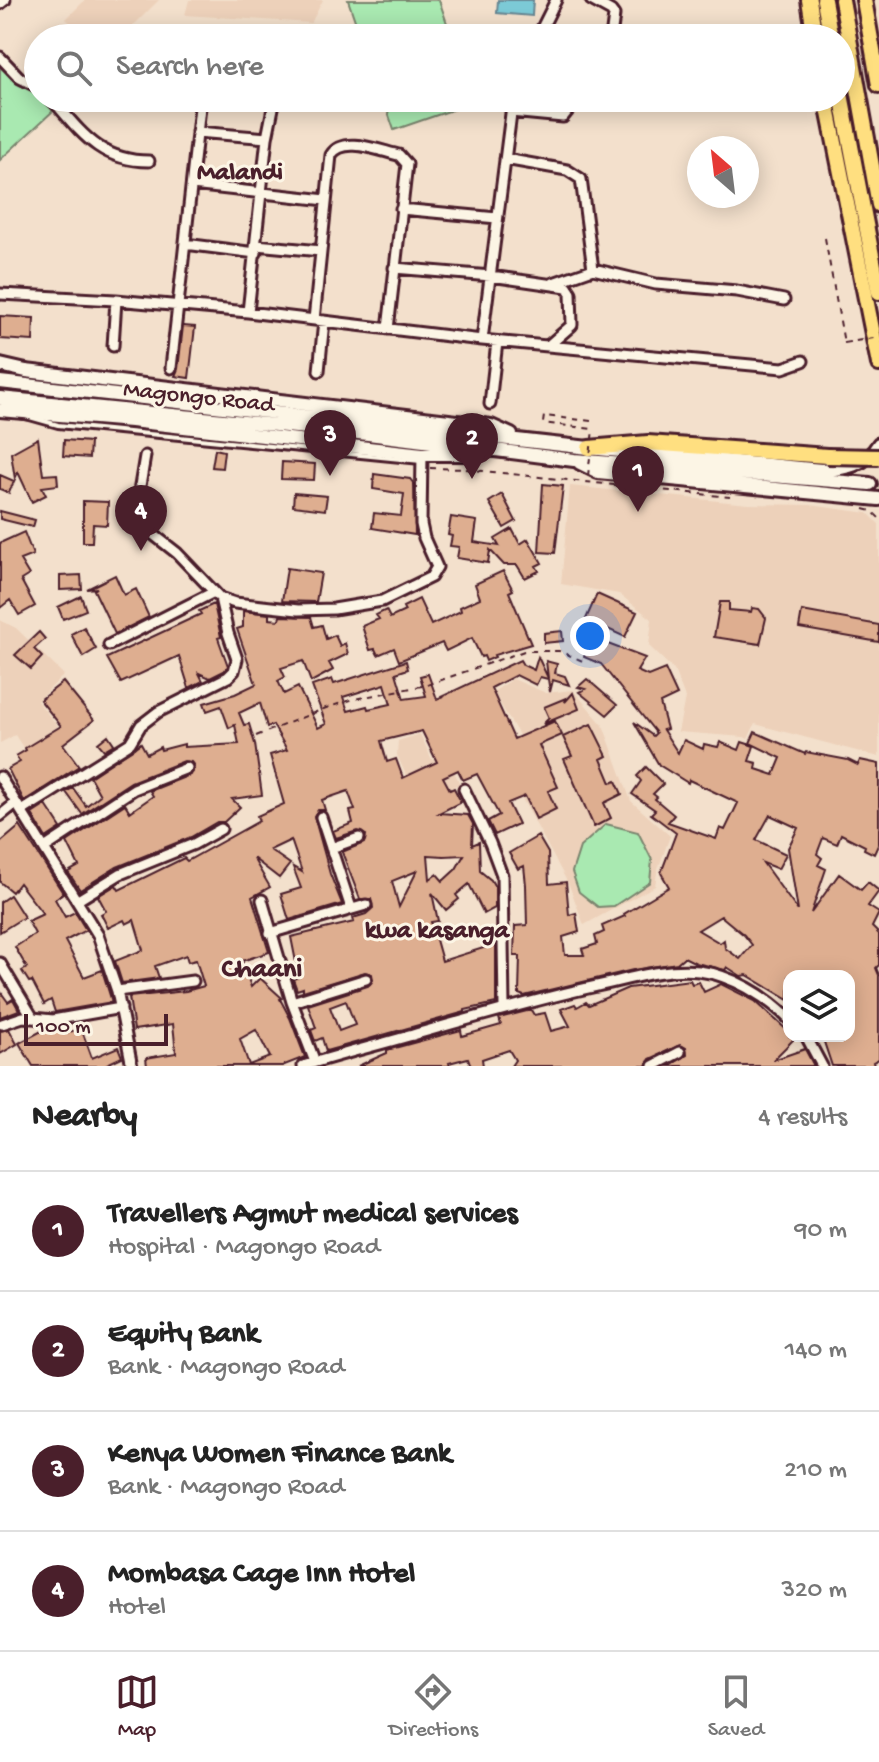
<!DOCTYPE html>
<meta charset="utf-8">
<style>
body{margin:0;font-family:"Gochi Hand",sans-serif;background:#f6f6f6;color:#222}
.controls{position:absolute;right:24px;bottom:24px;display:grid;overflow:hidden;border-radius:16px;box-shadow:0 4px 20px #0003}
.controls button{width:72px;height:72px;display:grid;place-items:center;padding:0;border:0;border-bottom:2px solid #e0e0e0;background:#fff;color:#222;font:40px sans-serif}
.compass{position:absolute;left:687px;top:136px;width:72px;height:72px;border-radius:50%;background:#fff;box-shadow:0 4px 20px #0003;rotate:332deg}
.scale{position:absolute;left:24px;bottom:20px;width:144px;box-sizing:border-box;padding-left:8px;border:4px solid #4a1f2b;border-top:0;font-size:22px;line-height:28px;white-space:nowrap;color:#4a1f2b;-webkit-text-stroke:6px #fcf5e5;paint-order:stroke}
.you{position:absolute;left:590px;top:636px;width:28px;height:28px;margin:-20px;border:6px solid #fff;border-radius:50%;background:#1a73e8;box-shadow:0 0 0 12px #1a73e833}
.badge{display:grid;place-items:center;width:52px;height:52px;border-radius:50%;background:#4a1f2b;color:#fff;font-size:26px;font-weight:700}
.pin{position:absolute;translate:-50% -66px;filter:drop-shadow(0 2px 4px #0008)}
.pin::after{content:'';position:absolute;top:42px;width:28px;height:24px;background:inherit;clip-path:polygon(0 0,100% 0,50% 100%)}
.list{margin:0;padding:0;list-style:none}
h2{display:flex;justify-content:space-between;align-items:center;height:104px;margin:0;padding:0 32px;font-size:34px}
h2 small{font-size:26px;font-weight:400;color:#767676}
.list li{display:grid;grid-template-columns:52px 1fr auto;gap:24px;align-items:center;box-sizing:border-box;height:120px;padding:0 32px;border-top:2px solid #e0e0e0}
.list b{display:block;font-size:30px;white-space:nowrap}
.list p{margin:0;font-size:26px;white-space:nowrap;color:#767676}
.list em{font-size:26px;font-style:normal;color:#767676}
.icon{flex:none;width:44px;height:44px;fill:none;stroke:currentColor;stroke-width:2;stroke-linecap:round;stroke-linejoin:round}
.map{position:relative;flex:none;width:879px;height:1066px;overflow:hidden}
.search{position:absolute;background:#fff;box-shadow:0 4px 20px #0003;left:24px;right:24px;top:24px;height:88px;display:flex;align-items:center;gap:20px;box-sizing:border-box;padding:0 28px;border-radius:44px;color:#767676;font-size:30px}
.sheet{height:584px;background:#fff}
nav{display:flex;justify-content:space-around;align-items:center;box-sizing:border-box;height:112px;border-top:2px solid #e0e0e0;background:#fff;font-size:22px;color:#767676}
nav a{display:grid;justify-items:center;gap:4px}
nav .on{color:#4a1f2b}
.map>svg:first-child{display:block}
</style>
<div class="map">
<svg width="879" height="1066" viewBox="0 0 879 1066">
<rect width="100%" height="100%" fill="#f3e0cc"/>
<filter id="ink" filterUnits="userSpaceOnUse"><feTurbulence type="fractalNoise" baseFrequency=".0125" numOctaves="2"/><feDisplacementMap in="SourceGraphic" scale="16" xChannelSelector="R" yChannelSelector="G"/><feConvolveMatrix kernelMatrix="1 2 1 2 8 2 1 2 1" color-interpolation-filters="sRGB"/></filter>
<g filter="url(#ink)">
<path fill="#edd1ba" d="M85,0H159L121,38H85L66,19Z
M189,0H323L311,23L185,15Z
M570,486L748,504L810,505L868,513L879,524V757L755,724L748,739L744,737L678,732L685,698L674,670L649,646L652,619L619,594L561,584Z
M0,620L16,628L64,675L37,701L58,726L24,749L15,735L0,743Z
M513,679L546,693L573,690L603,725L631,801L670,836L657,872L655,886L584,925L569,885L520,795L528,750L493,692Z
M420,734L432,760L447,757L460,784L418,802L397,755L398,741Z"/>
<path fill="#a9e9b1" stroke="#7a846e" stroke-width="2" d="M348,0H439L452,38H361Z
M0,56L53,111L0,160Z
M383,98H474L475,102L394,130Z
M606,824L638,832L652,860L650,882L614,906L598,907L579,892L572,872L580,847Z"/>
<path fill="#7bcad6" stroke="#678692" stroke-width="2" d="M498,0H533L532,16L497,13Z"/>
<path fill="#deae90" stroke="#4a1f2b" stroke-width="2" fill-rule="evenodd" d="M0,316L34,318L33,341L0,339Z
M183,326L195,327L189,378L175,376L178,369Z
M38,438L43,475L57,474L58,485L42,487L46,495L32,502L18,472L15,479L11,453Z
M64,440L90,442L89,458L63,456Z
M215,449L224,451L222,468L212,467Z
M282,462L315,464L314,480L281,479Z
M374,474L410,479L414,484L415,535L372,528L374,513L401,516L404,494L373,489Z
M0,475L14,481L9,493L0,489Z
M543,484L563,486L555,553L539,552Z
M294,493L327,496L325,510L293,506Z
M502,494L516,521L504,528L489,502Z
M83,501L108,502L107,525L93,524L92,542H83Z
M0,511L35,520L33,527L0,519Z
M451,517L477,521L474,542L499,546L495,539L512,529L520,544L528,539L542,563L536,566L539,571L525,578L517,565H504L490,550L488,563L457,558L459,547L450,546L452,536L448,535Z
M24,532L33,555L20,560L29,575L21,580L35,606L19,615L10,600L0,608V543Z
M287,568L321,573L316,602L282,601Z
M503,571L513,590L509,592L531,644L494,655L495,657L486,661L484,656L481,657L472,638L446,651L442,643L399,661L394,648L378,655L375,649L370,650L362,626L379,619L376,615L386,610L390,618L405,611L403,607L419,599L431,625L461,611L460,607L480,598L475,584Z
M81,575L82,589L60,590V576Z
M115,575L124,595L136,589L149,617L115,634L94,590L97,588L87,589Z
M597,594L637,612L625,637L586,619Z
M81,596L86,610L63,619L58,607Z
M720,602H729V610L751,612L752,608L759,609L766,618L760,644L714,637Z
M214,604L221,637L218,638L228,666L224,671L210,678L199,673L203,681L189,688L179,656L121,683L107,658L201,614L199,611Z
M243,611L269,614V619L279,620L280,616L311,617L314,627L322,625L326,639L335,635L340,646L345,643L348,654L329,663L333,670L311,682L303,661L281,668L285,677L278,681L284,694L298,687L318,728L326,724L312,686L332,679L334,684L406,661L408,669L396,673L404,699L426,696L420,676L428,674L437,699L520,660L523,665L534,670L538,657L548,678L546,661L557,664L555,673L565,676L569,685L553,680L550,692L548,679L540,677L536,685L516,675L491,688L514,739L555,721L562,735L539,745L558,787L548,791L556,809L536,819L525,796L508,803L518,824L495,835L488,821L499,815L477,774L463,780L458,770L443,777L450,790L454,788L461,802L439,813L468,815L473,824L472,845L479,842L480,871L491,880L495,887V908L484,914L469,884L456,895L459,899L446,910L432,893L438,921L431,922L442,961L496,944V1003L465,1010V1012L326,1051L322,1038L315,1041L311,1030L316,1028L308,1005L368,986L373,980L372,974L365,972L303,991V988L297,990L293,979L299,977L291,937L354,922L353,918L366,914L373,908L371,899H360L342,852L364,843L366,835L357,831L336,838L333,831L353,823L350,811L355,810L348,791L322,800L325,810H318L314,816L330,874L342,904L289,920L281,894L301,888L293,867L302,872L291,840L270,850L290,864L279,878L253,858L270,887L252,897L269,952L242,961L251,987L260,978L282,998L280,999L290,1018L305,1057L282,1066H147L146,1058L176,1053L173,1024L134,1030L129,997L186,991L204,986L196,960L188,962L186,955L155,966L159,978L122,983L115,961L143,950L134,920L126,924L124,920L108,928L101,914L106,911L98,896L116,885L119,890L184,858L187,861L259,821L257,816L284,804L270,755L287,750L273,725L267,727L260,703L239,713L244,725L249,724L255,744L262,795L232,799L240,807L224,822H217L191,837L117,867L80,890L68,872L79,866L67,842L125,804L130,812L153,796L150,791L190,775L194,766L191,762L184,761L131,782L82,814L66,792L73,788L86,806L100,795L90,777L141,743L147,754L160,747L161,750L184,744V747L239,744L235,725L229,728L221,706L207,711L204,703L235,694L256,684L237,629L243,627ZM385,684L391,704L368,709L367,706L348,711L343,697ZM422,731L437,762L403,778L396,759L387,762L381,741ZM428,855L444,856L464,855L456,869L443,881L437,874L430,879ZM417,871L399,907L392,881ZM346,1001L355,1025L339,1031L330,1007ZM256,1030L270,1057L249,1065L240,1039Z
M802,611L879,625V642L799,628Z
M84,627L96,649L83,657L71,634Z
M562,631L563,641L544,643V633Z
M39,632L45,639L34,649L42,657L31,669L15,655Z
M584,635L645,658L637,671L648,676L665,669L677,695L660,703L667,729L663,730L678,753L684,740L703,749L704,744L718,747L720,742L739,750L742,742L754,746L749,761L757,763L756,769L774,775L781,758L750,743L755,732L805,754L806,752L848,760L858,765L860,760L879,764V843L874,854L864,849L865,846L841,834L837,844L823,838L817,854L822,858L818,865L826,869L811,913L839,874L861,890L868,882L879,891L868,906L879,913L872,927L879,934V965L876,968L879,975V1059L873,1062L874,1066H832L822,1036H849V976H789V1000L747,975L741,976L727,967L725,970L696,963L684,957L677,963L633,970L524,996L519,994L520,956H514L515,926L527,925L526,885L524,866L518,869L509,853L538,836L548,853L549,884L566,882L569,915L576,913L579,932L563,937L565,955H584L582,949L597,944L595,936L604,932L602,926L625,916L624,914L669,887L661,873L676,833L651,814L655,810L632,794L641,781L637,776L646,767L663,784L653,794L657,797L655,799L674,815L668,822L716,839L720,828L725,830L738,803L689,780L688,783L659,765L634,722L653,736L656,733L601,664L584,657L588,646L581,643ZM770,815L798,828L788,848L798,911L763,863L778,869L786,854L756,840ZM721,916L744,935L752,945L740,959L725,948L724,940L720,943L698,930Z
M587,679L617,705L607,715L579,692L585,689L578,687Z
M63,682L94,720L63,744L79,766L24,801L8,769L20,762L16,756L26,750L25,748L61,726L40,700Z
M573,693L579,709L543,724L549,718L544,707L566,698L565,702Z
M591,724L607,756L601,759L611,783L616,781L622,794L604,803L611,818L594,827L564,759L572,756L563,737Z
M108,735L114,744L104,750L98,743Z
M46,805L61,828L46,838L32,814Z
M20,826L63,893L55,899L65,917L75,912L86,930L65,941L84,977L102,970L112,1002L55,1012L51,1000L44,1004L32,981L29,982L22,971L27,968L15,947L35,934L28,921L43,914L19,883L12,892L0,882V843Z
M10,895L24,917L0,932V902Z
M690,980L692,984L699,982L704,992L721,984L755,1001L789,1032V1036L795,1038L773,1060L805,1049L814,1066H669L687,1055L686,1048L680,1045L650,1059L646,1066H511L515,1060L509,1050L482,1059L483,1066H471L468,1058L449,1063L450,1066H358L387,1053V1050L461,1030L462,1036L501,1025L499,1018L531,1010L534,1015L545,1013L551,1031L570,1026L561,1009L575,1004L577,1007L586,1002L589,1005L628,988Z
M0,991L8,1002L13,999L19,1010L0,1017Z
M49,1027L62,1029L64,1034L81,1028L92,1058L118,1047L122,1057L107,1064L108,1066H33L19,1043Z
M9,1029L17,1044L0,1054V1031Z"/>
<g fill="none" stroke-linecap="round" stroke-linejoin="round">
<defs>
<path id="service" d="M26,416L58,425L421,461"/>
<path id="minor" d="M591,0L611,11L614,15L611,38
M0,4L5,0
M537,38L556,0
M0,57L20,78L38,87
M51,98C81,132 99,161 149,161
M511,112L563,117L578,98
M197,132L267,138
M505,159L567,170L581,179L593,269
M192,185L326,200
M401,209L497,218
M185,244L256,253
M256,245L321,251
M394,268L491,276L567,287L571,293L572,325L548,346
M553,283L593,269L656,284L737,291L784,300
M0,294L116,300L248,312L482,340L783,368L803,361
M248,312L267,138L275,98
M314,320L331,155C343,135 380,151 399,155L407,164L388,329
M482,340L513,98
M113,346L116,300
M171,368L201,98
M319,371L324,321
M490,404L497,342
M220,598L235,603L298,610L334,609L382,601L431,577L437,567L424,538L421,524L422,454
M109,645L214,592
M0,777L98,935L117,991L132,1066
M464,789L490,843L502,875L504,1007
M22,811L130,743L141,725L158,712L228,677L234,671L237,659L228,633L220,598L177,553L140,524L135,516L145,456
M0,816L16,803
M321,817L351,908
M46,847L134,789L187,768
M331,848L359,838
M78,900L120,874L194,844L221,829
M262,900L292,1002L315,1062
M270,933L366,905
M0,963L33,1018L53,1020L121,1008
M117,991L193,981
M292,1002L366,979
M2,1024L23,1017L33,1018
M806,1036L822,1066
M303,1066C338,1055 374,1046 409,1036C472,1018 533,1000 597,986C629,979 666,967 699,971C732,975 766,996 789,1019
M653,1066L680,1052"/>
<path id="secondary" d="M0,365L26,371L491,426L511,435
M0,382L589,448L821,470C843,469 867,465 879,444
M0,398L368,434L574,460L870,484
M0,410L131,421L422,454H473
M580,463L598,472L879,499"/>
<path id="trunk" d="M809,0L815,38
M824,0L831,38
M842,0L879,205
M864,0L879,85
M841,94L879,292
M826,98L879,364
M589,448L648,443L827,456"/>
</defs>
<use href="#service" stroke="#4a1f2b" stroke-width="10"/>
<use href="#minor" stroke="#4a1f2b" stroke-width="15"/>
<use href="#secondary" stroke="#4a1f2b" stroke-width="18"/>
<use href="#trunk" stroke="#4a1f2b" stroke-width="20"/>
<path stroke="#4a1f2b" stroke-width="2" stroke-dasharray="6 6" stroke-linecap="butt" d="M825,238L844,343
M591,421L544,416L543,423L593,429
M430,468L465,469L614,485
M614,486L627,487
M641,488L730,497
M864,509L872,511L879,518
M256,736L326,708L354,699L427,685L524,651H559L585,662"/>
<use href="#service" stroke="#fcf5e5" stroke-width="4"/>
<use href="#minor" stroke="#fcf5e5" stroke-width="9"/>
<use href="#secondary" stroke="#fcf5e5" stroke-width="12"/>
<use href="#trunk" stroke="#ffdf80" stroke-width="14"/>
<defs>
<path id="trunk-bridge" d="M827,456L879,457"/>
</defs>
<use href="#trunk-bridge" stroke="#4a1f2b" stroke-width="20" stroke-linecap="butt"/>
<path stroke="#4a1f2b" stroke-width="2" stroke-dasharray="6 6" stroke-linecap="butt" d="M844,343L879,337
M588,476L593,429"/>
<use href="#trunk-bridge" stroke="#ffdf80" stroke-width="14"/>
</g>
</g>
<g text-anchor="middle" stroke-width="6" stroke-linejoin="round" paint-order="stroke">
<g font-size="24" fill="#4a1f2b" stroke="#fcf5e5">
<text transform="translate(199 395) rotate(6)" y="8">Magongo Road</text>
</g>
<g font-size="26" font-weight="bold" fill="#4a1f2b" stroke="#fcf5e5">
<text x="240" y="179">Malandi</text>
<text x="437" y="937">kwa kasanga</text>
</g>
<g font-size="28" font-weight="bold" fill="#4a1f2b" stroke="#fcf5e5">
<text x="262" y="976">Chaani</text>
</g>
</g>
</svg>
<div class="controls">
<button><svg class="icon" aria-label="layers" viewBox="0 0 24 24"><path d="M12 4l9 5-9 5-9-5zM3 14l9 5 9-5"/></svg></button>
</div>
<svg class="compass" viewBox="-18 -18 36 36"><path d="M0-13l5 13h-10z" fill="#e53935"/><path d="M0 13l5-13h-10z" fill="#767676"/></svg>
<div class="scale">100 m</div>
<div class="you"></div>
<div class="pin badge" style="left:638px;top:512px">1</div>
<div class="pin badge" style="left:472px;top:479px">2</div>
<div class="pin badge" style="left:330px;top:476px">3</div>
<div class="pin badge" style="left:141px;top:551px">4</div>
<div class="search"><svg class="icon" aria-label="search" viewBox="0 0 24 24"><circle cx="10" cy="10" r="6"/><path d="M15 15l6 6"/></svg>Search here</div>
</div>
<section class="sheet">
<h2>Nearby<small>4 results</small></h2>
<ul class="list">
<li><span class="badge">1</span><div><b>Travellers Agmut medical services</b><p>Hospital · Magongo Road</p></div><em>90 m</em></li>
<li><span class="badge">2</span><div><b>Equity Bank</b><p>Bank · Magongo Road</p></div><em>140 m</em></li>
<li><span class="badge">3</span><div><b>Kenya Women Finance Bank</b><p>Bank · Magongo Road</p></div><em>210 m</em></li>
<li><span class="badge">4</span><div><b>Mombasa Cage Inn Hotel</b><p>Hotel</p></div><em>320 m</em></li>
</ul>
</section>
<nav>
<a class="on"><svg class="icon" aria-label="map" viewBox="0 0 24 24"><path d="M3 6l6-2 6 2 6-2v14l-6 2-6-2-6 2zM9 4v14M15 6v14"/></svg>Map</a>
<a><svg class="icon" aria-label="directions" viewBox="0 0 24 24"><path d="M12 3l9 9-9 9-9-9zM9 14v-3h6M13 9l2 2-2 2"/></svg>Directions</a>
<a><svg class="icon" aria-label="saved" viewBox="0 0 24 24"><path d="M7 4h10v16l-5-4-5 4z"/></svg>Saved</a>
</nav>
